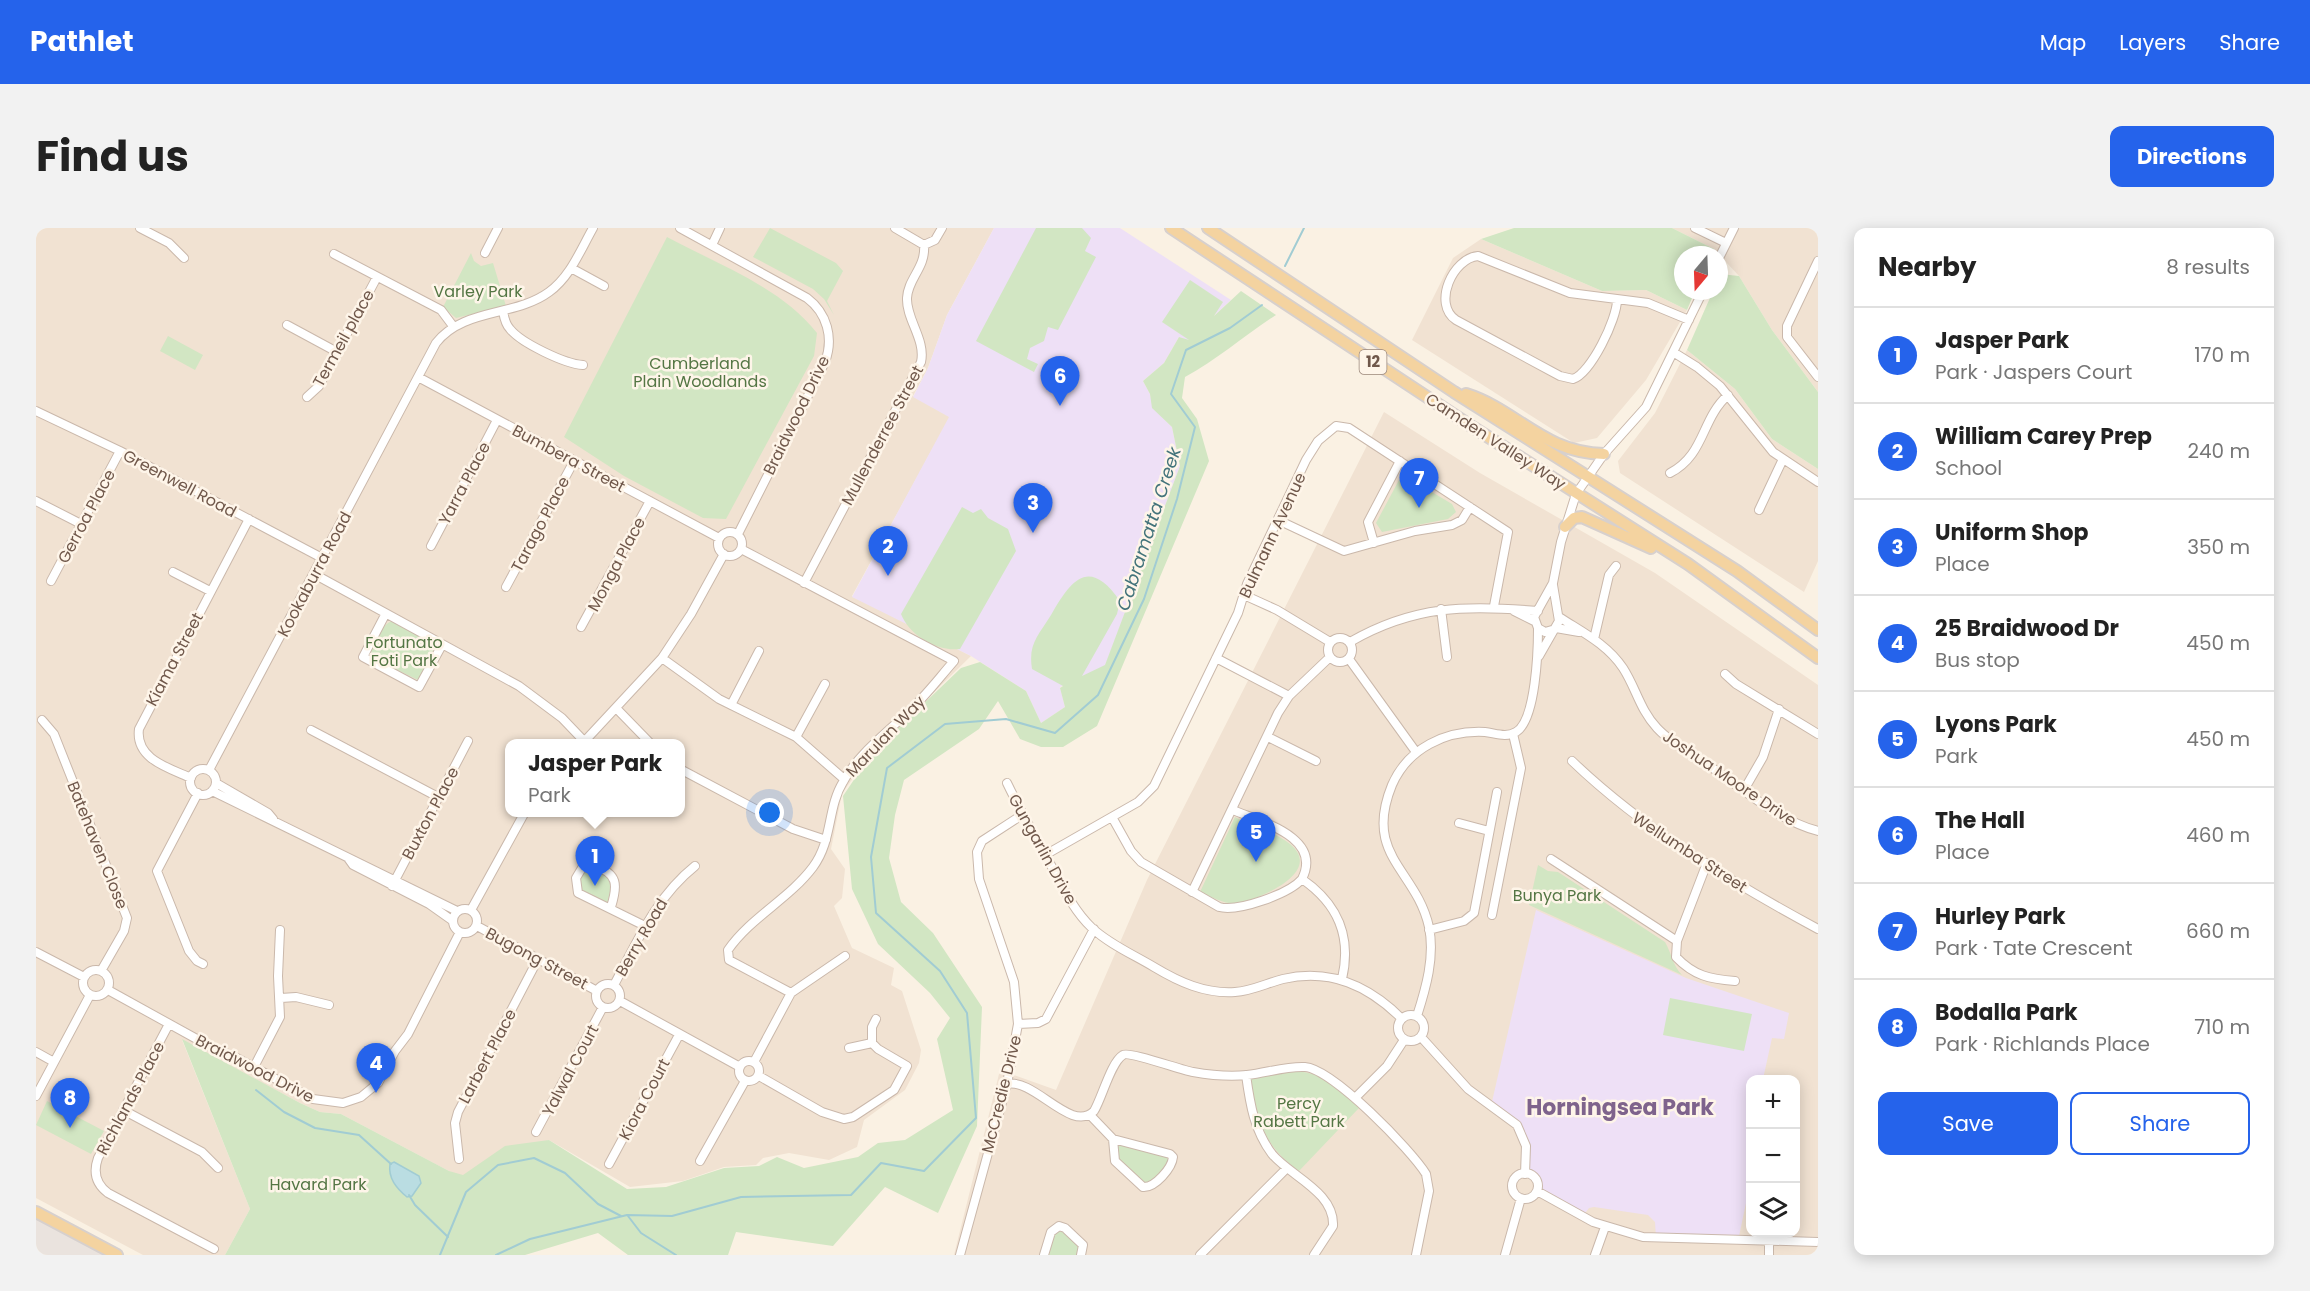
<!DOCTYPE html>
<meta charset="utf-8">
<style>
body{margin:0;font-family:Poppins,sans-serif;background:#f2f2f2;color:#222}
.controls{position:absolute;right:18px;bottom:18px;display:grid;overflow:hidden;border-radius:12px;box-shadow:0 3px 15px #0003}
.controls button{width:54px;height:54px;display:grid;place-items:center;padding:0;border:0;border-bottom:2px solid #e0e0e0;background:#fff;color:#222;font:30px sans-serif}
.compass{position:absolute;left:1638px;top:18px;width:54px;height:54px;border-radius:50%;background:#fff;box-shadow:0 3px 15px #0003;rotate:199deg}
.you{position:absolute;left:734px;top:585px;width:21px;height:21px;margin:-15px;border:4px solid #fff;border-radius:50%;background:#1a73e8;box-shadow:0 0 0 9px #1a73e833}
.badge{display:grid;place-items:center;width:39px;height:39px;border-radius:50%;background:#2563eb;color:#fff;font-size:20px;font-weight:700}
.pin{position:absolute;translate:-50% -50px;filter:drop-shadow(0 2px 3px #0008)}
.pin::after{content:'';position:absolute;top:32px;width:21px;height:18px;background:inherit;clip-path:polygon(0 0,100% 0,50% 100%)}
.popup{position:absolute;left:469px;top:511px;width:180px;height:78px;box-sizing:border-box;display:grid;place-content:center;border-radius:12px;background:#fff;filter:drop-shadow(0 2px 4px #0005);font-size:20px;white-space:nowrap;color:#767676}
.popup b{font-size:22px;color:#222}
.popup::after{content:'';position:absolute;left:50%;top:100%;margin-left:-12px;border:12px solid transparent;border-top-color:#fff}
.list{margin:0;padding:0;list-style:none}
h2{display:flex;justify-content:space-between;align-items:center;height:78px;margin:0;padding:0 24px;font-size:26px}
h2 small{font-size:20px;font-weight:400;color:#767676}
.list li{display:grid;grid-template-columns:39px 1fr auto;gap:18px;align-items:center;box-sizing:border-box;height:96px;padding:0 24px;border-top:2px solid #e0e0e0}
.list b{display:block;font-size:22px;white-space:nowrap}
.list p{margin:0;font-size:20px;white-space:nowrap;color:#767676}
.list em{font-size:20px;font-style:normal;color:#767676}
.actions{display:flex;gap:12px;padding:18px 24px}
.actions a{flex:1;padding:14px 0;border:2px solid #2563eb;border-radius:12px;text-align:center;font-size:21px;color:#2563eb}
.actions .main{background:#2563eb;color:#fff}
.icon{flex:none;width:33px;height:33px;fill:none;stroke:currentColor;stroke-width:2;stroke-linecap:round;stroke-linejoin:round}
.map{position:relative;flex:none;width:1782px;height:1027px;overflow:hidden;border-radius:12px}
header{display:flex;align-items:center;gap:36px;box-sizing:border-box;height:84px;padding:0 30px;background:#2563eb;color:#fff}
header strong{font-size:28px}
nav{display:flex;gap:33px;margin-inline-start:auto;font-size:21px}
.intro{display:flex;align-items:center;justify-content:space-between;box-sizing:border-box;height:144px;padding:0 36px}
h1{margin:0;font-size:42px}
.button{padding:15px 27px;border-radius:12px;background:#2563eb;color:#fff;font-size:21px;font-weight:700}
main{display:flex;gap:36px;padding:0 36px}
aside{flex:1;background:#fff;border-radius:12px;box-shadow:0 3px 15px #0003}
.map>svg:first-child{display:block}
</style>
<header>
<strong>Pathlet</strong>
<nav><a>Map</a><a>Layers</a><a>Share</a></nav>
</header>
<div class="intro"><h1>Find us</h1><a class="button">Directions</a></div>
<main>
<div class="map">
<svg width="1782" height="1027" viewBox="0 0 1782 1027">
<rect width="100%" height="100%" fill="#faf1e3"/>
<path fill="#f1e2d2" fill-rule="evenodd" d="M0,0H958L911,87L892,140L877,168L914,189L816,368L935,428L836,525L806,565L795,621L809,641L806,670L798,678L816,720L858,740L855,757L866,763L885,822L883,835L869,862L828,892L821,919L793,932L753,925L727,930L720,937L688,939L647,953L594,959L513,912L428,951L305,886L284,884L264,875L146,812L214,981L189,1027H107L0,970ZM474,516H644V584H474Z
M1636,0H1782V164L1736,102L1703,48L1678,21Z
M1445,11L1566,63L1610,62L1651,82L1610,152L1561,210L1538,215L1376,112L1417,30Z
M1651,122L1699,161L1736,211L1782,241V333L1768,364L1584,245L1582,233L1619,185Z
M1348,184L1444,245L1619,345L1782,457V1027H918L964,842L1020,862L1111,652ZM1714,852H1760V1004H1714Z"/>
<path fill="#eae3de" d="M0,986L73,1027H0Z"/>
<path fill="#eee0f6" d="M958,0H1084L1195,72L1151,113L1143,109L1128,135L1107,153L1114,166L1117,180L1136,199L1144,238L1069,438L1024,459L1029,479L1005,495L990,463L935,428L816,369L913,189L877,169L892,140L911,87Z
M1500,682L1650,750L1753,785L1748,811L1736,810L1727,851L1714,852V956L1702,1013L1620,1010L1619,994L1612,987L1558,979L1553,980L1546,989L1501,963V953L1493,946L1486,904L1455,878Z"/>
<path fill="#d2e6c3" d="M734,0L800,35L807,43L791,73L798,87L788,71L777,61L717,29Z
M1000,0H1046L1055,10L1049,23L1060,29L1022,102L1012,99L1008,113L994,120L991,131L1002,136L998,144L940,113Z
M1478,0H1636L1678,21L1675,27H1647V63H1659L1651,82L1610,62L1566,63L1445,11Z
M631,9C681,36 745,59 781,105L778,128L690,291L667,290L588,248L528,209Z
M435,25L438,33L445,38L457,35L470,78L420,90L407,79Z
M1684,46L1703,48L1736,102L1782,164V241L1736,211L1699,161L1651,122L1677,63H1683Z
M1154,52L1187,74L1178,88L1205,63L1240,87C1209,107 1181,132 1149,149L1146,170L1161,191L1173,233L1061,498L1027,519H1005L984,511L962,473L943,501L868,552L859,587L853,630L865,674L897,705L946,779L941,898L902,985L849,959L797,1018L700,1004L692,1027H592L562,1005L489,1027H189L214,981L146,811L264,875L284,884L305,886L413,943L427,947L469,918L513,912L591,961L630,959L688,940L723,938L741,929L768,940L822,929L842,915L869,912L917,882L901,811L914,790L894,765L842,716L816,661L807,568L836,525L925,440L944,434L990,463L1005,495L1029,479L1024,460L1027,458L996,441C992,416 1002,408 1015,387C1035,352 1053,328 1084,373L1081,386L1046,448L1069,437L1144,238L1136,199L1116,180L1114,166L1107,153L1128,135L1143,109L1153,112L1126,94Z
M132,108L167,127L159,142L124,123Z
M1369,248L1416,276L1420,284L1412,291L1346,304L1340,295L1363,252Z
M926,279L937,285L945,281L952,290L972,301L980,323L924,421C901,424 873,407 865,386Z
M356,393L400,417V421L382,452L335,429C334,418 346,396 356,393Z
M1199,589C1214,597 1242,605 1254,616C1288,644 1225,670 1204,675C1191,678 1176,669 1164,664Z
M1502,637L1512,643L1522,644L1629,714C1636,726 1636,736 1646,747L1493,677Z
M557,639L577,652L571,676L545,664L543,648L545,643Z
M1634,770L1716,786L1708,823L1627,807Z
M1254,843C1287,843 1300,858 1323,880L1263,943C1226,917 1222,891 1213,850Z
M11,873L68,903L55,926L0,897Z
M1080,915L1130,927L1133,934L1112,957L1107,956L1080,930Z
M1022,1004H1028C1037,1010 1044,1015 1042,1027H1013L1018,1008Z"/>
<path fill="#badde2" stroke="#a1ccd3" stroke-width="1.5" d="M358,934L383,948L385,955L376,968L371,969C360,960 352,950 354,936Z"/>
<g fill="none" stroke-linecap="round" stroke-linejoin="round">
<path stroke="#a1ccd3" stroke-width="2" d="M1249,38L1268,0
M220,862L248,884L279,900L323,907L355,936
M373,967L379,977L412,1009
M592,988L605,1005L640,1027
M404,1027L430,964L462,937L498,930L529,945L562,976L585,988
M460,1027L494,1011L591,987L636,988L705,969L815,967L845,935L888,943L940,890L931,785L904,743L840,685L835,629L851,540L909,496L970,491L1019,505L1062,467L1108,371L1141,271L1159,199L1135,166L1150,122L1194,100L1226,77"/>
<defs>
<path id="minor" d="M104,0L133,15L148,30
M644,0L771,70C791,85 798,110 789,134L702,306
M859,0L888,17
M1659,0L1690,15
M676,17L684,0
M888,17L899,12L906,0
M449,25L462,0
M298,26L405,82L417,98
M1683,30L1698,0
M1782,33L1751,98V109L1782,149
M535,40L568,58
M1581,72C1581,91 1555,145 1537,151L1524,148L1420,92C1396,76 1417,30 1442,28L1534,65L1612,75L1653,92
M467,83C468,89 469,96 474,101C485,115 529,136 547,137
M251,97L301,124
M1637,124L1661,139L1684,158L1737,224L1782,254
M382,149L683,310
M271,169L283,158L341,49
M0,183L84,223L286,330
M1634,245C1669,227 1665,191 1692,167
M0,273L45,296
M1723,282L1747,231
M1242,292L1308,323L1379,303L1416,297L1426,292L1434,279
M682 316a12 12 0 1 1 24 0a12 12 0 1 1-24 0Z
M1338,315L1332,294L1364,233
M395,318L461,192
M705,321L918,433C903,450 889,469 872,484C850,506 822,526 807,554C791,580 797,612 777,639C753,671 715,689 692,722L693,732L755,765
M137,344L174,363
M278,346L483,458L526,490L548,513
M15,353L84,223
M768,355L885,134C890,112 870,91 871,70C872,50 890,40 888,17
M470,359L538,233
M1208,367L1241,382L1294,414
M1405,381L1411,429
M1478,383L1498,393
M349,387L327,429L383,459L406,417
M1523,389C1546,404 1571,416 1587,440C1600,460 1604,482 1621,500C1634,514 1652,524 1669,535C1704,558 1740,592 1782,603
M545,399L614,273
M1520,400L1543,404
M1516,402L1509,404L1502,400L1498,389L1517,355L1525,314L1540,266L1568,226L1610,179L1667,63
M1292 422a12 12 0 1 1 24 0a12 12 0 1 1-24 0Z
M1558,411L1573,347L1580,338
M1314,414C1378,377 1431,377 1502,383
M1503,428L1523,393L1517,357
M626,430L683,471L760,509L808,551
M1180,430L1253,468
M1313,431L1380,524
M1689,446L1700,456L1782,506
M695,477L723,423
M580,480L615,516
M6,492L18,506L91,690L88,703L65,743
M275,502L402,569
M760,509L789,456
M1232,509L1280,533
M546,516L626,430L655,386L688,326
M1536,533C1607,601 1695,654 1782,701
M644,541L757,601L790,612
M154 554a13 13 0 1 1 26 0a13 13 0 1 1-26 0Z
M173,542L400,115C427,80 479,89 513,64C534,49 544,23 557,0
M155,550C133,540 99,531 103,501L213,291
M180,555L232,585L237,591
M971,555C983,580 996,603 1010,628C1024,653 1035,680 1056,700C1073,716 1098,727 1118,739C1143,754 1169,766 1199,764C1216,763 1231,755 1247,751C1295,740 1333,758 1366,791
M1708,562L1727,529L1743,481
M176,563L421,683
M162,565L121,643L153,723L161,733L167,736
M1197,582C1225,594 1287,609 1266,651C1302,676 1316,708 1306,751
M1076,589L1095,623L1105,634L1183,679C1202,684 1253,666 1266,651
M1423,595L1453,603
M1009,627L1102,574L1118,558L1202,385L1211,356L1270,232L1282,213L1300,198L1313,200L1472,304L1458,378
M312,630L317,637L393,676L417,693
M1515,631L1641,713
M1671,635L1641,713L1640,729C1658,748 1674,751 1699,753
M356,658L432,513
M1156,664L1242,485L1253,468L1294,429
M575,679C582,657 582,645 558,638L546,640L540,650L542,665L609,698
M417 693a12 12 0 1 1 24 0a12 12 0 1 1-24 0Z
M435,682L489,584
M1456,687L1485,540L1477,506
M441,698L561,763
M1393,702L1428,693L1438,685L1461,564
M0,724L48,749
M47 755a13 13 0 1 1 26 0a13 13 0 1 1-26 0Z
M560 768a12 12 0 1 1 24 0a12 12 0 1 1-24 0Z
M578,757C601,714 620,669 659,638
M72,762L177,820L199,829L277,871L307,875L325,869L342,855L359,823L372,806L424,704
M245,770L260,769L293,777
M584,773L704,839
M1362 800a13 13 0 1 1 26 0a13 13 0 1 1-26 0Z
M1381,788C1390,760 1399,729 1393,699C1380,641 1327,628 1356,557C1372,520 1410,502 1449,504C1459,505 1470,510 1480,504C1500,492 1502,422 1502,400
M133,796L62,930C57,944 60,956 72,965L178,1021
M982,796L1002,795L1010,791L1058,701
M1385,809L1432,861L1481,897L1490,918L1489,946
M813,820L836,815
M0,824L18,834
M703 843a10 10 0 1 1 20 0a10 10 0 1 1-20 0Z
M718,834L755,765L809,728
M218,839L244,789L242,748L244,702
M1210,847C1214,876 1218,902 1236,926C1254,948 1299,964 1297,998L1278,1027
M723,848L786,884L808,891L817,889L858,862L871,838L842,821L836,815V799L840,791
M971,856C999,850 1035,906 1058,883C1066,870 1075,834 1087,827C1093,823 1145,842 1157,844C1174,847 1193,849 1211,847C1230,845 1250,838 1269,839C1297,841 1375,922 1390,946L1393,963L1380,1027
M0,868L54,767
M1319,870L1351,838L1368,812
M87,882L166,924L182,940
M1054,887L1077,911L1134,926L1137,929C1136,940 1119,960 1107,959L1079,933L1077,911
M500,904L567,779
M423,931L419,895L422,884L502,731
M664,933L709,853
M573,936L643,807
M1476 958a13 13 0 1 1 26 0a13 13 0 1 1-26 0Z
M1501,963L1557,994L1607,1009L1782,1014
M1733,1014V1027
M924,1027L971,856L982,796L978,754L943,651L941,624L946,613L986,587
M1008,1027L1015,1004L1023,998L1029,1000L1047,1017L1045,1027
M1164,1027L1251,940
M1469,1027L1485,970
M1559,1027L1569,999"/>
<path id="major" d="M1135,0L1435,198L1652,336L1782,430
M1172,0L1418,164L1701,343L1782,402
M1430,166C1481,182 1507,225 1568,226
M1529,299L1538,290L1546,289L1615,320
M0,984L81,1027"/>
</defs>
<use href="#minor" stroke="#cab8ab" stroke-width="10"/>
<use href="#major" stroke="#d7d0cd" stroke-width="14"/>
<use href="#minor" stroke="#fff" stroke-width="8"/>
<use href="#major" stroke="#f4d3a0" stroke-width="10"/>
</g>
<g text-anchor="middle" stroke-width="5" stroke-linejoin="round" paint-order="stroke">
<rect fill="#fef5e9" stroke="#9b877a" stroke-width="1.5" x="1323.5" y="122" width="27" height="24" rx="4.5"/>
<g font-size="15" font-weight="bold" fill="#70584b">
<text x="1337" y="139">12</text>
</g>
<g font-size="16" fill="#547644" stroke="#fef5e9">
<text x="442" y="69">Varley Park</text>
<text x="664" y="141">Cumberland<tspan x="664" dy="18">Plain Woodlands</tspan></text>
<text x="368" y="420">Fortunato<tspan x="368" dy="18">Foti Park</tspan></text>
<text x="1521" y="673">Bunya Park</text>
<text x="1263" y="881">Percy<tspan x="1263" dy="18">Rabett Park</tspan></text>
<text x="282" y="962">Havard Park</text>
</g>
<g font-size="16" fill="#70584b" stroke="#fef5e9">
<text transform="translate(307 110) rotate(-61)" y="6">Termeil place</text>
<text transform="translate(760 187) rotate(-64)" y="6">Braidwood Drive</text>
<text transform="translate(846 207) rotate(-62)" y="6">Mullenderree Street</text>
<text transform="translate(1460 213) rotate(33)" y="6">Camden Valley Way</text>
<text transform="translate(533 230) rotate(28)" y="6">Bumbera Street</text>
<text transform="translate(144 255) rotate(28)" y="6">Greenwell Road</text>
<text transform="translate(428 255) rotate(-62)" y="6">Yarra Place</text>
<text transform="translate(50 288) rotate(-62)" y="6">Gerroa Place</text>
<text transform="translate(504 296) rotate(-62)" y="6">Tarago Place</text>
<text transform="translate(1236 307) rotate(-65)" y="6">Bulmann Avenue</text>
<text transform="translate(580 336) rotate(-62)" y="6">Monga Place</text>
<text transform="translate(278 346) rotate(-62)" y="6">Kookaburra Road</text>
<text transform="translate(138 431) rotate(-62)" y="6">Kiama Street</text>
<text transform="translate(849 508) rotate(-46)" y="6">Marulan Way</text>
<text transform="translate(1694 550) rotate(34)" y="6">Joshua Moore Drive</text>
<text transform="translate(394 585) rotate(-62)" y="6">Buxton Place</text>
<text transform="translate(62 617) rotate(68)" y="6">Batehaven Close</text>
<text transform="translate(1007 621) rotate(61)" y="6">Gungarlin Drive</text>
<text transform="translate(1654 624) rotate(33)" y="6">Wellumba Street</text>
<text transform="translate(605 709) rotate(-60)" y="6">Berry Road</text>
<text transform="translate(501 730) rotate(28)" y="6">Bugong Street</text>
<text transform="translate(451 828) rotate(-62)" y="6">Larbert Place</text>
<text transform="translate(219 840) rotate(27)" y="6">Braidwood Drive</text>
<text transform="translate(534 842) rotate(-62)" y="6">Yalwal Court</text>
<text transform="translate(965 866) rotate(-76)" y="6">McCredie Drive</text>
<text transform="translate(94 870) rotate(-62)" y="6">Richlands Place</text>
<text transform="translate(608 871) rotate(-62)" y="6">Kiora Court</text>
</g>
<g font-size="18" font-style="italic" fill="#43737b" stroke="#fef5e9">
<text transform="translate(1113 301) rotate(-72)" y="6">Cabramatta Creek</text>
</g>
<g font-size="22" font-weight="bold" fill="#7e638c" stroke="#fef5e9">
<text x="1584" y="887">Horningsea Park</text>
</g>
</g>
</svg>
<div class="controls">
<button>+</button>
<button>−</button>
<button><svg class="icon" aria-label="layers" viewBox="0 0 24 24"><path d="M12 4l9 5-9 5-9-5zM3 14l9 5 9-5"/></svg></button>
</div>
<svg class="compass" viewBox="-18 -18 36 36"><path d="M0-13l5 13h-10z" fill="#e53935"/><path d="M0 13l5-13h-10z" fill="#767676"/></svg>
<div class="you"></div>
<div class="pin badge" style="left:559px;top:658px">1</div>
<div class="popup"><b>Jasper Park</b>Park</div>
<div class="pin badge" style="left:852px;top:348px">2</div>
<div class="pin badge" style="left:997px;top:305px">3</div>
<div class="pin badge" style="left:340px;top:865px">4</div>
<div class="pin badge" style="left:1220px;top:634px">5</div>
<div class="pin badge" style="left:1024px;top:178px">6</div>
<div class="pin badge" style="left:1383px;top:280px">7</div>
<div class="pin badge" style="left:34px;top:900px">8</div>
</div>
<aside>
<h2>Nearby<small>8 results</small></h2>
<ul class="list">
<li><span class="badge">1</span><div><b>Jasper Park</b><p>Park · Jaspers Court</p></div><em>170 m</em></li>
<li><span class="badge">2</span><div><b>William Carey Prep</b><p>School</p></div><em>240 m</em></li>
<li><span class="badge">3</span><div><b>Uniform Shop</b><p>Place</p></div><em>350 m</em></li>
<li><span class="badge">4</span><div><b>25 Braidwood Dr</b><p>Bus stop</p></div><em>450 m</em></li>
<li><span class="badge">5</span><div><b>Lyons Park</b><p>Park</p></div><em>450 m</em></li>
<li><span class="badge">6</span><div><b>The Hall</b><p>Place</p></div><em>460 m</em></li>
<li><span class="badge">7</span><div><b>Hurley Park</b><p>Park · Tate Crescent</p></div><em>660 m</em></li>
<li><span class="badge">8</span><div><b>Bodalla Park</b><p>Park · Richlands Place</p></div><em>710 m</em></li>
</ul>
<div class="actions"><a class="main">Save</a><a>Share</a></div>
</aside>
</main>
